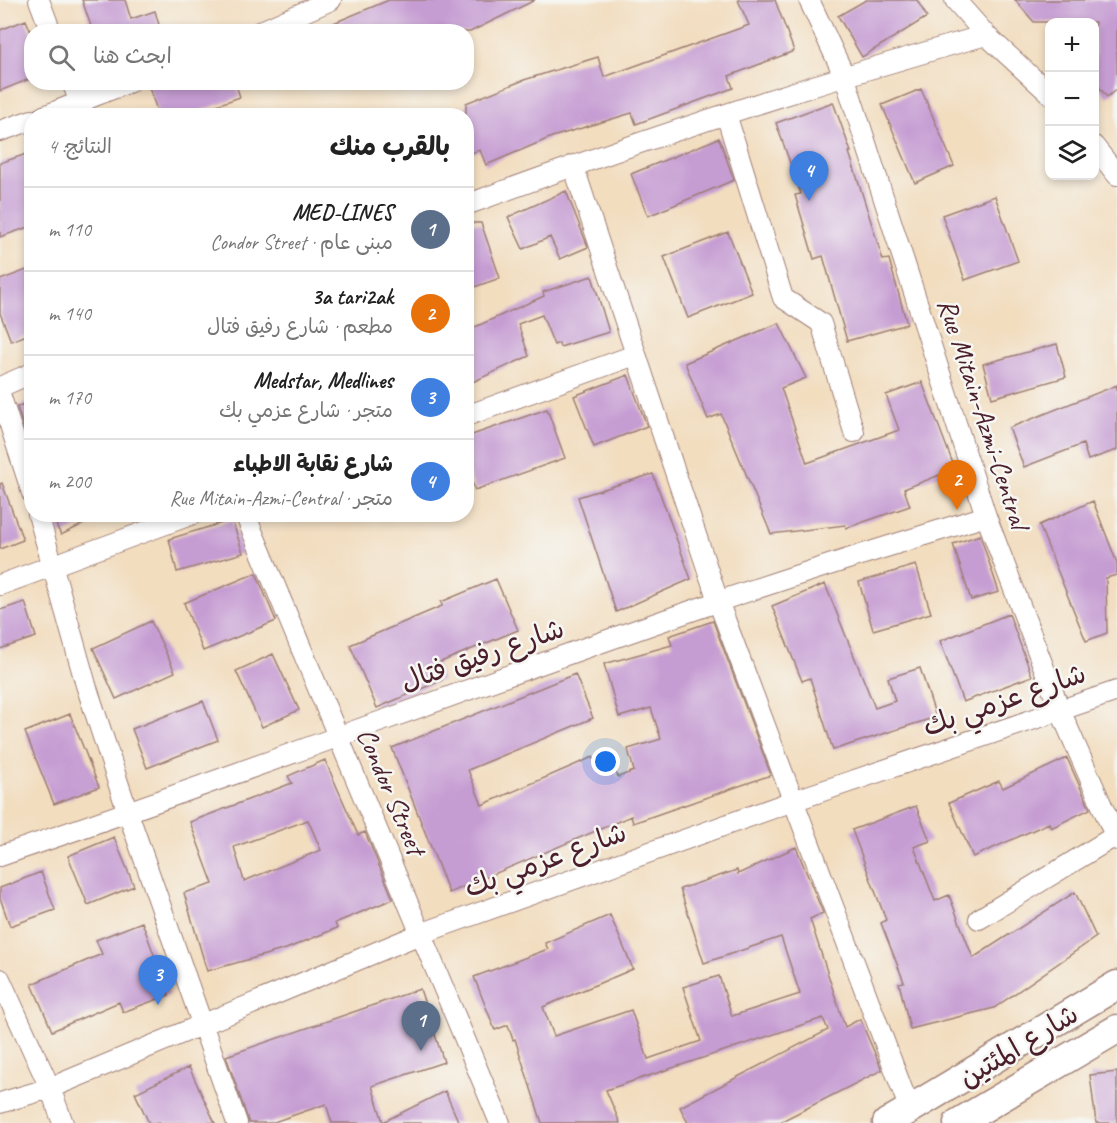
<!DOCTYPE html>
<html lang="ar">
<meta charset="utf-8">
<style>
body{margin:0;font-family:Caveat,"Playpen Sans Arabic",sans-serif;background:#f6f6f6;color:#222;direction:rtl}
.controls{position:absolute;right:18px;top:18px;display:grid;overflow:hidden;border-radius:12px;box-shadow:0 3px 9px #0003}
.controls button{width:54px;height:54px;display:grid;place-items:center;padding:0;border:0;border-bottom:2px solid #e0e0e0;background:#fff;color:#222;font:30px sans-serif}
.you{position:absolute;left:606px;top:762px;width:21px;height:21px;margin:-15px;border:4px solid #fff;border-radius:50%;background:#1a73e8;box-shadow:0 0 0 9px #1a73e833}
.badge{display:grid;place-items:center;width:39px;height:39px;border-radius:50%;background:#d93025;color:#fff;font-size:20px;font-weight:700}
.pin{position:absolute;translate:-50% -50px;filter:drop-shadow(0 2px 3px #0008)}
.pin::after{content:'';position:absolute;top:32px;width:21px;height:18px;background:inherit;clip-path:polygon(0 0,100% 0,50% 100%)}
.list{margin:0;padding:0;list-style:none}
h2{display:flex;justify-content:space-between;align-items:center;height:78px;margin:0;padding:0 24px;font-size:26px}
h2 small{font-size:20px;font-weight:400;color:#767676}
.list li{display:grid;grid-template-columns:39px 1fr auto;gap:18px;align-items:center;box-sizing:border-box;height:84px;padding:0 24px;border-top:2px solid #e0e0e0}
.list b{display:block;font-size:22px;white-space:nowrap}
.list p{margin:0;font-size:20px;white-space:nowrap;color:#767676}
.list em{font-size:20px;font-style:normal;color:#767676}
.icon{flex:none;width:33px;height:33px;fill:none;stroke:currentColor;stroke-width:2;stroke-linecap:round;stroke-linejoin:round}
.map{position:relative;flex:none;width:1117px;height:1123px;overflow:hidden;direction:ltr}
.search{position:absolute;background:#fff;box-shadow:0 3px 9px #0003;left:24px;top:24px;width:450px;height:66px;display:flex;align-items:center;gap:15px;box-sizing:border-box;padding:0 21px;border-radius:24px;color:#767676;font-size:22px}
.panel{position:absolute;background:#fff;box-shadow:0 3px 9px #0003;left:24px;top:108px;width:450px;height:414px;border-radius:24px;direction:rtl}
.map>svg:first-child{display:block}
</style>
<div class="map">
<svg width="1117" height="1123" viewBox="0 0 1117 1123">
<rect width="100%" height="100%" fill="#f6f6f2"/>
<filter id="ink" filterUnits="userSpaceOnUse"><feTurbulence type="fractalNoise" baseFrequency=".0167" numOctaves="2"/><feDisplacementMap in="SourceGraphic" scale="12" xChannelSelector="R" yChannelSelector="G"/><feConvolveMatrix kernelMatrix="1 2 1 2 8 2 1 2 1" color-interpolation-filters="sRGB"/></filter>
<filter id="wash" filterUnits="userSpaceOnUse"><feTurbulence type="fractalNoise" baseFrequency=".008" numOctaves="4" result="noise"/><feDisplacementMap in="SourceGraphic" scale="24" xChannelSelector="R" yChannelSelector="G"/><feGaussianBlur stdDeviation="1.35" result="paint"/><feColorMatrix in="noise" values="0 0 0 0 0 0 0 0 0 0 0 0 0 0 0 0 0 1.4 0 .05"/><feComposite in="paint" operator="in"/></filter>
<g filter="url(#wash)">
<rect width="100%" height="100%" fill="#f2ddbf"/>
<g id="blocks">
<path fill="#c69dd3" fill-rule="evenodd" d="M82,0H125L131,19L155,11L161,32H93Z
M389,0H535L470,32H312Z
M738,0H775L794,51L729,76L733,88L636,124L632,113L552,137L486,165L480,150L466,155V103L524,80L598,57L604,77L749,25Z
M866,0H917L927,17L862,57L838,16Z
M1015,0H1117V89L1107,97L1095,82V22H1034Z
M26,20L32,35V78L0,91V30Z
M147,82H235L240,97L185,116H159Z
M921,89L954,166L915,183L882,105Z
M833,102L851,152H849L883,260L889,259L907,324L847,341L823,256L814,259L795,195L801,194L776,123Z
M719,138L734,180L648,216L631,174Z
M32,152V226L0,237V163Z
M566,191L588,247L560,259L550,237L523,249L508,217Z
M995,196L1018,261L965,280L942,215Z
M474,223H481L500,278L466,290V226Z
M728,232L752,293L688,318L664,257Z
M32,268V333L11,341L0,313V280Z
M592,276L609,332L560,347L559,343L554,345L542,315L518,324L529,356L466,385V331L544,296L543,292Z
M779,323L806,378L781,388L807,463L899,430L886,395L922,382L955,469L904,489L910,506L846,528L845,525L771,534L721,414L708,419L685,363Z
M1057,344L1066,377L992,398L983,364Z
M628,375L647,426L594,447L574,396Z
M1117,385V450L1088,460L1083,444L1024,467L1009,428Z
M32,400V440L28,442L17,407Z
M547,409L565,458L475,490L466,466V437Z
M653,474L691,579L616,612L578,497Z
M2,483L23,540L0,549V484Z
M1093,501L1117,563V575L1106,578L1107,633L1086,641L1039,525Z
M51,514H104L61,535Z
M232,520L243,553L177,572L169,539Z
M980,535L999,592L971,600L953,544Z
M916,565L931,613L873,630L859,582Z
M256,573L276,621L203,651L184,603Z
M496,579L518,630L436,664L442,680L377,708L350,645L442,606L441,602Z
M825,584L875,708L895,701L888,678L920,668L936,717L833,750L810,678L802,681L772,606Z
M25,602L36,637L0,649V610Z
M1009,614L1032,676L963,702L940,641Z
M151,621L175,672L116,699L93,648Z
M713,621L771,775L633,823L631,816L449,893L392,748L575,674L593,718L468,770L482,805L593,757V759L608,755L618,777L634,771L628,749L661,739L651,708L619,717L604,664L672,645L669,636Z
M273,654L299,710L262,727L236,671Z
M203,701L218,740L147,768L132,729Z
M70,714L99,787L54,804L25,732Z
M1067,758L1090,809L1051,828L1049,823L973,857L949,803L999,781L1003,788Z
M325,760L358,835L365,832L393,899L335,923L337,928L286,949L207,971L184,893L213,884L190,822L292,783L288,776ZM308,820L321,850L244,881L234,847Z
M916,806L930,841L914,847L935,901L949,895L973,958L1075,892L1096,937L994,1008L910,1029L899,983L904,982L881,923L886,920L852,830Z
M114,837L134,886L88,905L68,856Z
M796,847L823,913L810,919L845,1027L860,1019L882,1070L778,1123H688L680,1107L828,1030L823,1018L606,1090L620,1123H542L515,1039L513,1040L508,1025L495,1030L474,977L548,949L545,943L610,915L633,969L543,1007L554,1036L631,1010L648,1059L701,1041L683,987L719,976L732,1016L800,994L781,937L704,963L680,889L737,870L738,874Z
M41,872L55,910L10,926L0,898V888Z
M142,922L169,995L123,1012L119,1002L52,1031L32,984L102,954L96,940Z
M420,989L444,1062L372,1086L383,1122L445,1091L459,1123H332L326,1104L271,1123H249L226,1056Z
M189,1067L215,1123H149L135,1093Z
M1117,1072V1123H1096L1090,1075Z"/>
</g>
</g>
<g filter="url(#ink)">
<use href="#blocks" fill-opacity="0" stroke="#9e7e75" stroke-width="1.5"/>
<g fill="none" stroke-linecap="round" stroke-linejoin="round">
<defs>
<path id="street" d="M39,0L51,32
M809,0L844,75L986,516L1060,710L1117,840
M955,0L986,35L1050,94
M259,32L331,0
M72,82L85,116
M726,114L783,298L821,323L854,432
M44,116L130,82
M0,131L32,120
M1094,146L1117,175
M573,165L718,601L910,1110
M466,205C638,141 811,84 986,35
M0,387L32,373
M0,394L32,493
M466,416L635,355
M38,514L86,685L128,813L237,1123
M245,514L500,1123
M0,585L193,514
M0,856C240,775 477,684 717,602C806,571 896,544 986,516
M979,919L1115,836
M0,979L50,1088L63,1123
M0,1103L50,1088L420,934L793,801L1117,691"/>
<path id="secondary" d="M887,1123L1117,985
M958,1123L1117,1029"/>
</defs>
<use href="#street" stroke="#9e7e75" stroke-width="22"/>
<use href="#secondary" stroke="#9e7e75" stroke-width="31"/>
<use href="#street" stroke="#fff" stroke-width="20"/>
<use href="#secondary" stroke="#fff" stroke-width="28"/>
</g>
</g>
<g text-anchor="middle" stroke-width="5" stroke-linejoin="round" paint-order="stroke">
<g font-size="28" fill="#4a1f2b" stroke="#f6f6f2">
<text transform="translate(984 413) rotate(72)" y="10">Rue Mitain-Azmi-Central</text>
<text transform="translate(482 654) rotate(-19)" y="10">شارع رفيق فتال</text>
<text transform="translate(1004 699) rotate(-19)" y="10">شارع عزمي بك</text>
<text transform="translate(392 791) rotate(67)" y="10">Condor Street</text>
<text transform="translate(545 859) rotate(-20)" y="10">شارع عزمي بك</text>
<text transform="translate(1018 1045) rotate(-31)" y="10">شارع المئتين</text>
</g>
</g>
</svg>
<div class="controls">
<button>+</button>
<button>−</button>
<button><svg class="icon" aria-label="layers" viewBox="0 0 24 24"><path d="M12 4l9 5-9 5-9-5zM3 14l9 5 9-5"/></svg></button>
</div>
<div class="you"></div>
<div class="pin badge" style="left:421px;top:1051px;background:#5c6f8a">1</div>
<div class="pin badge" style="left:957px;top:510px;background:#e8710a">2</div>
<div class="pin badge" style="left:158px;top:1005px;background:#3f7fe0">3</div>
<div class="pin badge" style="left:809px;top:201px;background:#3f7fe0">4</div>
<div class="search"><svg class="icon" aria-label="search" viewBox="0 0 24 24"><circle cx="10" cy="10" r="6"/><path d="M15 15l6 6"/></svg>ابحث هنا</div>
<section class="panel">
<h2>بالقرب منك<small>النتائج: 4</small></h2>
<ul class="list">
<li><span class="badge" style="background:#5c6f8a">1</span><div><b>MED-LINES</b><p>مبنى عام · Condor Street</p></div><em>110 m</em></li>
<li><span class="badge" style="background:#e8710a">2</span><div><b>3a tari2ak</b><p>مطعم · شارع رفيق فتال</p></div><em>140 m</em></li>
<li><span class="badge" style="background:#3f7fe0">3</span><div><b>Medstar, Medlines</b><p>متجر · شارع عزمي بك</p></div><em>170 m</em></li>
<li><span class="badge" style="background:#3f7fe0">4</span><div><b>شارع نقابة الاطباء</b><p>متجر · Rue Mitain-Azmi-Central</p></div><em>200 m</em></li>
</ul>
</section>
</div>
